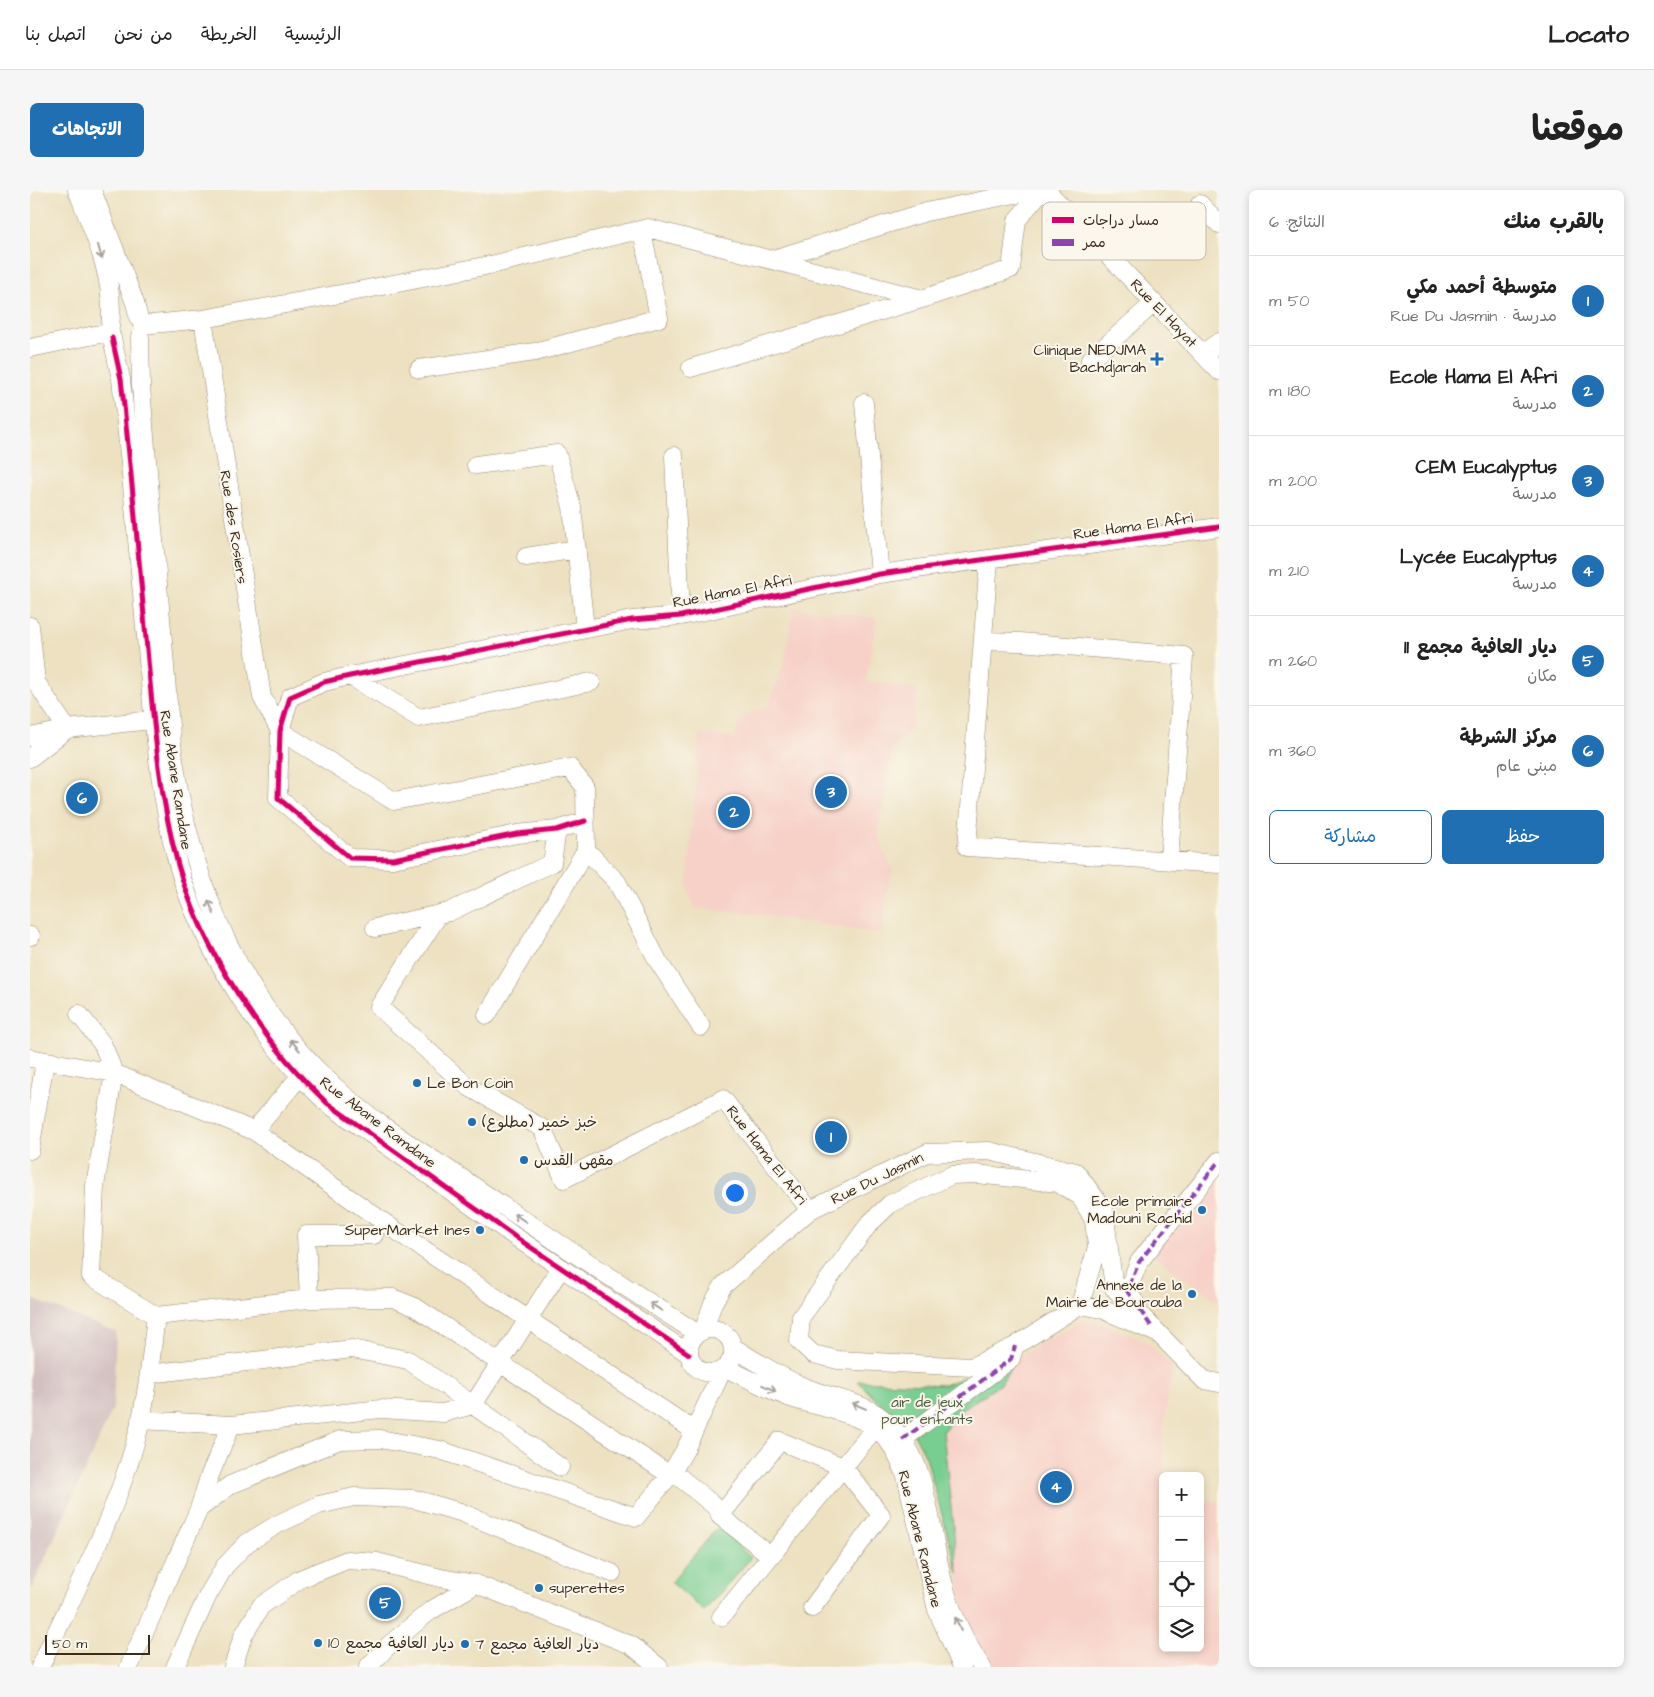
<!DOCTYPE html>
<html lang="ar">
<meta charset="utf-8">
<style>
body{margin:0;font-family:"Architects Daughter","Playpen Sans Arabic",sans-serif;background:#f6f6f6;color:#222;direction:rtl}
.controls{position:absolute;right:15px;bottom:15px;display:grid;overflow:hidden;border-radius:8px;box-shadow:0 2px 8px #0003}
.controls button{width:45px;height:45px;display:grid;place-items:center;padding:0;border:0;border-bottom:1px solid #e0e0e0;background:#fff;color:#222;font:25px sans-serif}
.scale{position:absolute;left:15px;bottom:12px;width:105px;box-sizing:border-box;padding-left:5px;border:2px solid #3b2a1e;border-top:0;font-size:14px;line-height:18px;white-space:nowrap;color:#3b2a1e;-webkit-text-stroke:4px #fbf7ec;paint-order:stroke}
.you{position:absolute;left:704px;top:1002px;width:18px;height:18px;margin:-12px;border:4px solid #fff;border-radius:50%;background:#1a73e8;box-shadow:0 0 0 8px #1a73e833}
.badge{display:grid;place-items:center;width:32px;height:32px;border-radius:50%;background:#1f6fb2;color:#fff;font-size:16px;font-weight:700}
.pin{position:absolute;translate:-50% -50%;border:2px solid #fff;box-shadow:0 1px 5px #0006}
.list{margin:0;padding:0;list-style:none}
h2{display:flex;justify-content:space-between;align-items:center;height:65px;margin:0;padding:0 20px;font-size:21px}
h2 small{font-size:16px;font-weight:400;color:#767676}
.list li{display:grid;grid-template-columns:32px 1fr auto;gap:15px;align-items:center;box-sizing:border-box;height:90px;padding:0 20px;border-top:1px solid #e0e0e0}
.list b{display:block;font-size:19px;white-space:nowrap}
.list p{margin:0;font-size:16px;white-space:nowrap;color:#767676}
.list em{font-size:16px;font-style:normal;color:#767676}
.actions{display:flex;gap:10px;padding:15px 20px}
.actions a{flex:1;padding:11px 0;border:1px solid #1f6fb2;border-radius:8px;text-align:center;font-size:18px;color:#1f6fb2}
.actions .main{background:#1f6fb2;color:#fff}
.icon{flex:none;width:28px;height:28px;fill:none;stroke:currentColor;stroke-width:2;stroke-linecap:round;stroke-linejoin:round}
.map{position:relative;flex:none;width:1189px;height:1477px;overflow:hidden;direction:ltr;border-radius:8px}
header{display:flex;align-items:center;gap:30px;box-sizing:border-box;height:70px;padding:0 25px;background:#fff;border-bottom:1px solid #e0e0e0}
header strong{font-size:24px}
nav{display:flex;gap:28px;margin-inline-start:auto;font-size:18px}
.intro{display:flex;align-items:center;justify-content:space-between;box-sizing:border-box;height:120px;padding:0 30px}
h1{margin:0;font-size:35px}
.button{padding:12px 22px;border-radius:8px;background:#1f6fb2;color:#fff;font-size:18px;font-weight:700}
main{display:flex;gap:30px;padding:0 30px}
aside{flex:1;background:#fff;border-radius:8px;box-shadow:0 2px 8px #0003}
.map>svg:first-child{display:block}
</style>
<header>
<strong>Locato</strong>
<nav><a>الرئيسية</a><a>الخريطة</a><a>من نحن</a><a>اتصل بنا</a></nav>
</header>
<div class="intro"><h1>موقعنا</h1><a class="button">الاتجاهات</a></div>
<main>
<aside>
<h2>بالقرب منك<small>النتائج: 6</small></h2>
<ul class="list">
<li><span class="badge">1</span><div><b>متوسطة أحمد مكي</b><p>مدرسة · Rue Du Jasmin</p></div><em>50 m</em></li>
<li><span class="badge">2</span><div><b>Ecole Hama El Afri</b><p>مدرسة</p></div><em>180 m</em></li>
<li><span class="badge">3</span><div><b>CEM Eucalyptus</b><p>مدرسة</p></div><em>200 m</em></li>
<li><span class="badge">4</span><div><b>Lycée Eucalyptus</b><p>مدرسة</p></div><em>210 m</em></li>
<li><span class="badge">5</span><div><b>ديار العافية مجمع 11</b><p>مكان</p></div><em>260 m</em></li>
<li><span class="badge">6</span><div><b>مركز الشرطة</b><p>مبنى عام</p></div><em>360 m</em></li>
</ul>
<div class="actions"><a class="main">حفظ</a><a>مشاركة</a></div>
</aside>
<div class="map">
<svg width="1189" height="1477" viewBox="0 0 1189 1477">
<rect width="100%" height="100%" fill="#fbf7ec"/>
<filter id="ink" filterUnits="userSpaceOnUse"><feTurbulence type="fractalNoise" baseFrequency=".02" numOctaves="2"/><feDisplacementMap in="SourceGraphic" scale="10" xChannelSelector="R" yChannelSelector="G"/><feConvolveMatrix kernelMatrix="1 2 1 2 8 2 1 2 1" color-interpolation-filters="sRGB"/></filter>
<filter id="wash" filterUnits="userSpaceOnUse"><feTurbulence type="fractalNoise" baseFrequency=".0096" numOctaves="4" result="noise"/><feDisplacementMap in="SourceGraphic" scale="20" xChannelSelector="R" yChannelSelector="G"/><feGaussianBlur stdDeviation="1.12" result="paint"/><feColorMatrix in="noise" values="0 0 0 0 0 0 0 0 0 0 0 0 0 0 0 0 0 1.4 0 .05"/><feComposite in="paint" operator="in"/></filter>
<g filter="url(#wash)">
<rect width="100%" height="100%" fill="#ede1c1"/>
<path fill="#f7d1c8" d="M763,417L773,419L772,434L774,419L847,428L836,491L888,499L881,538L862,559L848,645L862,679L850,744L732,725L665,718L657,698L669,545L705,547L710,527L738,517L755,471Z
M1189,990V1112L1119,1063L1177,991Z
M1050,1132L1074,1134L1120,1154L1142,1176L1132,1252L1135,1286H1133V1458H1170V1309L1189,1312L1183,1423L1189,1424V1477H967L949,1459L931,1409L913,1241L931,1220L971,1194L987,1167Z"/>
<path fill="#d2bfc0" d="M0,1108L86,1142L83,1218L0,1402Z"/>
<path fill="#78cd90" stroke="#5a7c57" d="M987,1167L971,1194L931,1220L913,1241L928,1383L896,1267L884,1244L845,1209L828,1191L914,1195Z
M689,1336L721,1368L674,1421L641,1392Z"/>
</g>
<g filter="url(#ink)">
<g fill="none" stroke-linecap="round" stroke-linejoin="round">
<defs>
<path id="minor" d="M47,0C64,43 86,90 80,137
M62,0L105,113L109,129
M1016,0L1189,181
M1170,14L1189,34
M743,69L896,22L1004,0
M173,129L232,507L250,541L364,611L540,578L555,597L556,660L587,692L628,771L671,837
M112,135L173,129L332,100L465,74L618,38L892,109
M110,147L111,196C117,277 125,358 132,440C136,483 138,527 144,570C162,694 209,809 303,895C342,932 389,960 433,989C511,1042 589,1093 667,1143
M82,148L91,189C101,275 108,362 116,448C123,524 128,601 148,675C172,760 233,853 297,913L484,1046L659,1164
M0,158L80,142
M1173,163L1189,152
M1060,170L1124,113
M661,178L892,109L981,79L987,30L1012,0
M389,179L505,162L629,128L612,40
M834,213L850,384
M644,266L651,426
M446,275L527,264L542,317L555,439
M496,367L547,359
M959,369L937,657L1189,674
M0,436L6,492L37,539L122,530
M953,451L990,452L1154,466L1139,669
M320,486L389,528L561,492
M0,547L30,541
M0,568L37,539
M555,631L527,640L487,644L363,669L320,668L248,608L250,541L260,507L294,492L320,486L602,430L651,426L850,384L1189,337
M409,724L349,817L437,896L512,938L534,989L693,909L780,1020
M345,738L419,722L522,673L527,640
M0,746H1
M457,825L556,660
M0,868L84,883L224,941L277,878
M224,941L365,1040L663,1240
M0,960L15,871
M279,1109L276,1045H344
M1050,1115L1067,1057L1064,1030L1050,1006L1028,993L946,984L922,985L860,1014L839,1034L771,1127L769,1151L783,1164L808,1170L941,1177L985,1156L1050,1115L1072,1119L1129,1144
M1107,1115L1097,1101L1109,1072L1189,971
M126,1126L279,1109L363,1108L385,1117L640,1285
M659 1161a22 22 0 1 1 44 0a22 22 0 1 1-44 0Z
M674,1139L683,1113L693,1096L780,1020L897,963L959,961L1046,982L1074,1020L1084,1098L1174,1190L1189,1193
M703,1157C725,1171 748,1186 772,1196C798,1208 829,1210 852,1228C902,1267 898,1339 914,1395C922,1424 935,1452 952,1477
M695,1178C716,1187 737,1199 758,1207C786,1217 821,1221 845,1238C861,1249 869,1269 876,1286L907,1420L932,1477
M119,1184L322,1159L378,1170L443,1215L531,1078
M110,1230L201,1235
M872,1250L981,1169L984,1158
M642,1281L693,1323
M169,1319L179,1287L201,1235L351,1219L413,1223L443,1215L530,1277
M741,1366L690,1326L750,1251L813,1277L851,1325L782,1418
M691,1427L845,1238
M10,1477C44,1403 84,1329 106,1250C117,1209 121,1168 126,1126L61,1086L65,996L84,883L73,855L49,824
M99,1477L169,1319L200,1295L310,1250L350,1249L410,1260L606,1327L640,1285L655,1260L693,1179
M145,1477L178,1405L195,1376L217,1353L248,1334L289,1315L324,1307L384,1309L430,1322L582,1383
M203,1477L213,1446L231,1416L270,1389L317,1370L347,1372L411,1388L446,1394L601,1455L629,1477
M338,1477L359,1455L400,1421L446,1394"/>
</defs>
<use href="#minor" stroke="#948670" stroke-width="19"/>
<use href="#minor" stroke="#fff" stroke-width="18"/>
<path stroke="#8e44ad" stroke-width="4" stroke-dasharray="8 4" stroke-linecap="butt" d="M1121,1136L1097,1101L1109,1072L1189,971
M872,1250L981,1169L985,1156"/>
<defs>
<path id="cycleway" d="M82,148L91,189C101,275 108,362 116,448C123,524 128,601 148,675C172,760 233,853 297,913L484,1046L659,1164
M555,631L527,640L487,644L363,669L320,668L248,608L250,541L260,507L294,492L320,486L602,430L651,426L850,384L1189,337"/>
</defs>
<use href="#cycleway" stroke="#fbf7ec" stroke-width="8"/>
<use href="#cycleway" stroke="#d6006c" stroke-width="5"/>
</g>
<defs><path id="oneway-shaft" d="M-6 0H5M1.5-3L5.5 0L1.5 3" fill="none" stroke-width="1.6" stroke-linecap="round" stroke-linejoin="round" transform="scale(1.25)"/></defs>
<g stroke="#a79f9a">
<use href="#oneway-shaft" transform="translate(70 62) rotate(74)"/>
<use href="#oneway-shaft" transform="translate(181 717) rotate(-112)"/>
<use href="#oneway-shaft" transform="translate(265 855) rotate(-130)"/>
<use href="#oneway-shaft" transform="translate(490 1028) rotate(-146)"/>
<use href="#oneway-shaft" transform="translate(626 1117) rotate(-147)"/>
<use href="#oneway-shaft" transform="translate(739 1198) rotate(25)"/>
<use href="#oneway-shaft" transform="translate(829 1216) rotate(-158)"/>
<use href="#oneway-shaft" transform="translate(928 1434) rotate(-112)"/>
</g>
</g>
<g fill="#1f6fb2" stroke="#fbf7ec" stroke-width="2">
<path d="M1124.5 161.5h5v5h5v5h-5v5h-5v-5h-5v-5h5z"/>
<circle cx="387" cy="893" r="5"/>
<circle cx="442" cy="932" r="5"/>
<circle cx="494" cy="970" r="5"/>
<circle cx="1172" cy="1020" r="5"/>
<circle cx="450" cy="1040" r="5"/>
<circle cx="1162" cy="1104" r="5"/>
<circle cx="509" cy="1398" r="5"/>
<circle cx="288" cy="1453" r="5"/>
<circle cx="435" cy="1454" r="5"/>
</g>
<g text-anchor="middle" stroke-width="4" stroke-linejoin="round" paint-order="stroke">
<g font-size="15" fill="#3b2a1e" stroke="#fbf7ec">
<text transform="translate(1134 123) rotate(46)" y="5">Rue El Hayat</text>
<text transform="translate(1103 336) rotate(-8)" y="5">Rue Hama El Afri</text>
<text transform="translate(204 337) rotate(81)" y="5">Rue des Rosiers</text>
<text transform="translate(702 401) rotate(-11)" y="5">Rue Hama El Afri</text>
<text transform="translate(146 590) rotate(81)" y="5">Rue Abane Ramdane</text>
<text transform="translate(348 932) rotate(37)" y="5">Rue Abane Ramdane</text>
<text transform="translate(737 965) rotate(52)" y="5">Rue Hama El Afri</text>
<text transform="translate(847 988) rotate(-26)" y="5">Rue Du Jasmin</text>
<text transform="translate(890 1349) rotate(76)" y="5">Rue Abane Ramdane</text>
</g>
<g font-size="15" fill="#3b2a1e" stroke="#fbf7ec" text-anchor="start">
<text x="1116" y="165" text-anchor="end">Clinique NEDJMA<tspan x="1116" dy="17">Bachdjarah</tspan></text>
<text x="397" y="898">Le Bon Coin</text>
<text x="452" y="937">خبز خمير (مطلوع)</text>
<text x="504" y="975">مقهى القدس</text>
<text x="1162" y="1016" text-anchor="end">Ecole primaire<tspan x="1162" dy="17">Madouni Rachid</tspan></text>
<text x="440" y="1045" text-anchor="end">SuperMarket Ines</text>
<text x="1152" y="1100" text-anchor="end">Annexe de la<tspan x="1152" dy="17">Mairie de Bourouba</tspan></text>
<text x="519" y="1403">superettes</text>
<text x="298" y="1458">ديار العافية مجمع 10</text>
<text x="445" y="1459">ديار العافية مجمع 7</text>
</g>
<g font-size="15" fill="#4d5b40" stroke="#fbf7ec">
<text x="897" y="1217">air de jeux<tspan x="897" dy="17">pour enfants</tspan></text>
</g>
</g>
<rect x="1012" y="12" width="164" height="58" rx="8" fill="#fbf7ec" stroke="#c1baae" stroke-width="1"/>
<rect x="1022" y="27" width="22" height="6" fill="#d6006c"/>
<rect x="1022" y="49" width="22" height="7" fill="#8e44ad"/>
<g font-size="14" fill="#3b2a1e">
<text x="1053" y="35">مسار دراجات</text>
<text x="1053" y="57">ممر</text>
</g>
</svg>
<div class="controls">
<button>+</button>
<button>−</button>
<button><svg class="icon" aria-label="locate" viewBox="0 0 24 24"><circle cx="12" cy="12" r="6"/><path d="M12 2v4M12 18v4M2 12h4M18 12h4"/></svg></button>
<button><svg class="icon" aria-label="layers" viewBox="0 0 24 24"><path d="M12 4l9 5-9 5-9-5zM3 14l9 5 9-5"/></svg></button>
</div>
<div class="scale">50 m</div>
<div class="you"></div>
<div class="pin badge" style="left:801px;top:947px">1</div>
<div class="pin badge" style="left:704px;top:622px">2</div>
<div class="pin badge" style="left:801px;top:602px">3</div>
<div class="pin badge" style="left:1026px;top:1297px">4</div>
<div class="pin badge" style="left:355px;top:1413px">5</div>
<div class="pin badge" style="left:52px;top:608px">6</div>
</div>
</main>
